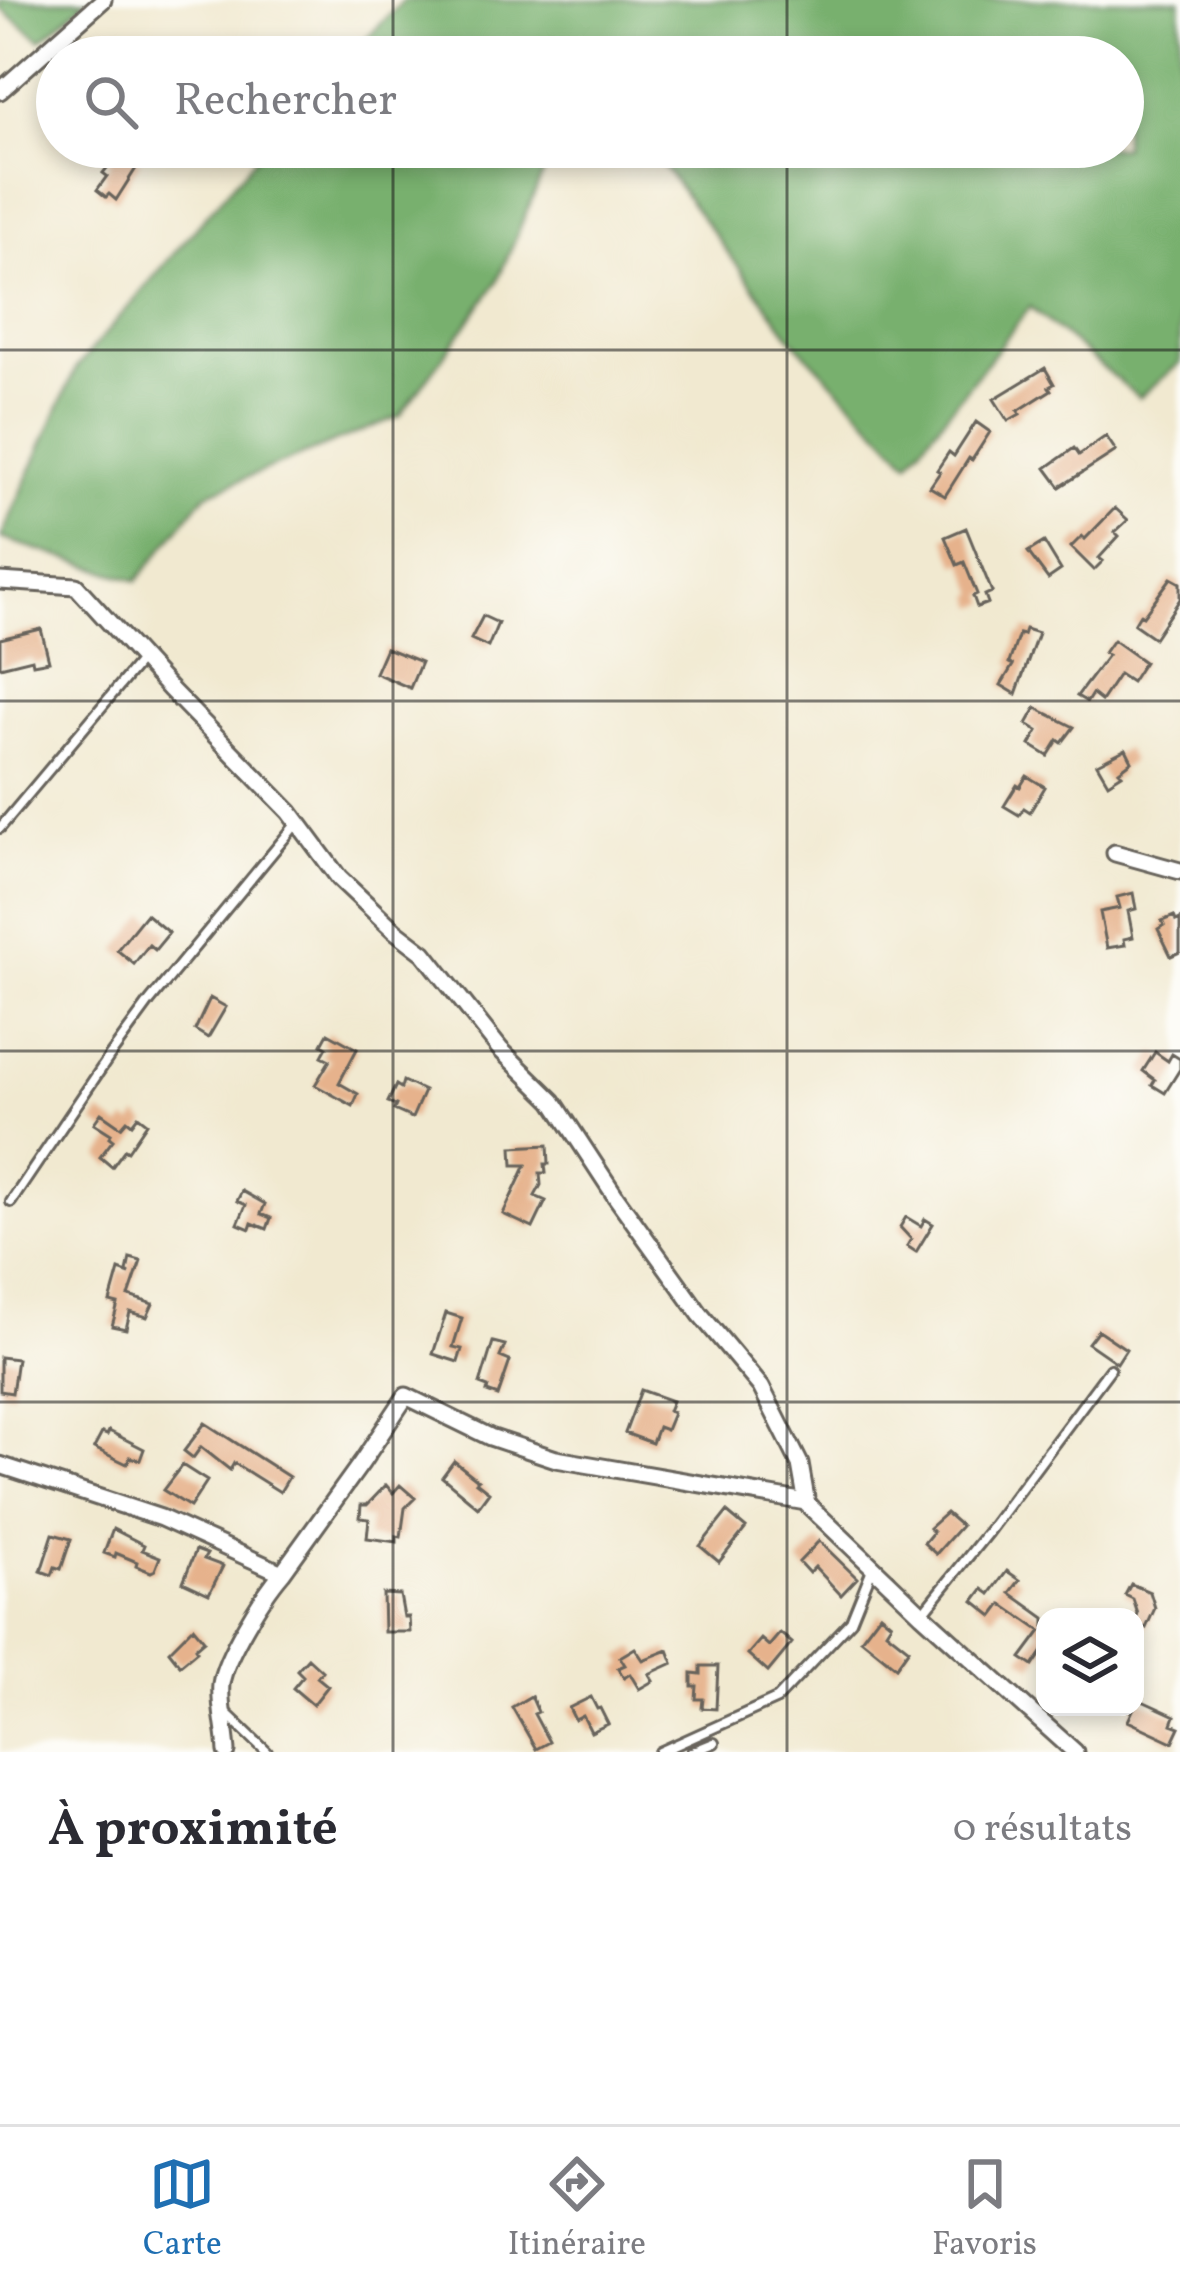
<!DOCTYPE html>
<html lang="fr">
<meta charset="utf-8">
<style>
body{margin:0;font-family:Vollkorn,serif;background:#f2f2f3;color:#2b2b33}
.controls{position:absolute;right:36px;bottom:36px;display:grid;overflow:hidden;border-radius:24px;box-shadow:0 6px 18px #0003}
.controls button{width:108px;height:108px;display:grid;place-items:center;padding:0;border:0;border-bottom:3px solid #e1e1e2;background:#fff;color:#2b2b33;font:60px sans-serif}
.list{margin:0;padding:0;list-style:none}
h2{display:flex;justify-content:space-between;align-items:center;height:156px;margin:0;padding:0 48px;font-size:51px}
h2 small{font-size:39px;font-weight:400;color:#7c7c81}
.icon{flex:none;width:66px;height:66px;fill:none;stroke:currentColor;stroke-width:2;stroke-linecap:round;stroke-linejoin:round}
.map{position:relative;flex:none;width:1180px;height:1752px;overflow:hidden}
.search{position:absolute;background:#fff;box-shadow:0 6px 18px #0003;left:36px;right:36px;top:36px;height:132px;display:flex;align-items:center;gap:30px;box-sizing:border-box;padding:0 42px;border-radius:66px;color:#7c7c81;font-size:45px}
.sheet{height:372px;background:#fff}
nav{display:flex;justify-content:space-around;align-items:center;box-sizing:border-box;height:168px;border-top:3px solid #e1e1e2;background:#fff;font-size:33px;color:#7c7c81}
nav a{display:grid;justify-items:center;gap:6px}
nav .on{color:#1f6fb2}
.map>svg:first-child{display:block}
</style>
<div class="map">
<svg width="1180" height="1752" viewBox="0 0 1180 1752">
<rect width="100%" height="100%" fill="#fdfcf7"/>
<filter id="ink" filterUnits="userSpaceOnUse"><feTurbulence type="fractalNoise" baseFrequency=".00833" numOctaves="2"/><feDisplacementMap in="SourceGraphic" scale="24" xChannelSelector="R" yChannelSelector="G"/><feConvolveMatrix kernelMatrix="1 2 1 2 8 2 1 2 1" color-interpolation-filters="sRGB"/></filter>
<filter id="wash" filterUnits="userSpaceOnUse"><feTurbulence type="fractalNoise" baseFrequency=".004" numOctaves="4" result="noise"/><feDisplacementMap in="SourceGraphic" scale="48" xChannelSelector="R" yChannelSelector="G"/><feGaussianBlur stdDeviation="2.7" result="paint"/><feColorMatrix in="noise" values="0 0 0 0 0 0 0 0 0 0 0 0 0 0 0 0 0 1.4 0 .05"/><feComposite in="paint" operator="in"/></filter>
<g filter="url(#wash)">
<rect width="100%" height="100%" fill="#f1e9d0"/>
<path fill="#78b06e" stroke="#4a6645" stroke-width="3" d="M0,0H87L41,40L0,8Z
M404,0H1180V363L1139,398L1030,307L909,462L793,340L656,156L637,147H1123V57H349Z
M265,147H554L496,284L400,416L206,494L137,581L1,538L76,368Z"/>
<g id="blocks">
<path fill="#e6b28c" d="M120,147L140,162L116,200L109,194L106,197L97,190L107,176L103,173L111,163L108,161Z
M1045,368L1054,384L1049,387L1051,390L1018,411L1020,414L1008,421L994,399Z
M976,422L990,432L972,460L969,458L945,496L930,487L940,472L937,470L949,452L954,456Z
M1106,436L1116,451L1060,487L1046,468L1074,448L1079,455Z
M1115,508L1128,520L1115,532L1119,536L1099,558L1103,561L1094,570L1071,547L1082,536L1085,539Z
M966,528L992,592L985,595L988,603L977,607L973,596L977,594L964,562L957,565L945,537Z
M1044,542L1061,570L1048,579L1028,552Z
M1171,578L1180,583V599L1154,638L1134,624L1140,614L1143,616Z
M483,616L498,623L488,647L471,639Z
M41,629L49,661L33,664L32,659L0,667V639Z
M1025,629L1038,633L1016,694L1001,685L1013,665L1009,663L1019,634L1023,635Z
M1113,640L1144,662L1131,682L1119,674L1101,701L1092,694L1087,702L1077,696L1108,655L1104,653Z
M386,648L421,662L410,688L375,673Z
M1036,708L1074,727L1062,743L1058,740L1048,756L1030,745L1038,731L1027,724Z
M1126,749L1132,761L1119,771L1122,774L1108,783L1097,764Z
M1027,776L1045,787L1030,812L1024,808L1019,815L1004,806L1017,785L1020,787Z
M1133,893L1136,909L1128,911L1133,937L1124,939L1125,945L1107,948L1100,912L1120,908L1117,897Z
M146,914L169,933L155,950L149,945L134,964L117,950Z
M1174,916L1176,921L1180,919V952L1171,956L1158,929L1164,925L1162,921Z
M210,998L226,1007L208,1038L195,1030Z
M328,1033L357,1049L339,1083L358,1094L353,1106L315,1085L330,1060L322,1056L327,1047L322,1044Z
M1155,1052L1168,1061L1172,1054L1180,1059V1069L1165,1093L1152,1085L1155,1080L1143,1071Z
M403,1081L424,1091L412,1118L394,1110L396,1105L388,1102L396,1085L401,1088Z
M101,1113L121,1127L127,1120L132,1124L138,1116L147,1123L128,1151L125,1149L112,1167L100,1157L113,1140L109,1137L111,1134L94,1123Z
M548,1145L549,1164H545L546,1173H540L541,1185L535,1196L546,1201L533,1228L503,1214L526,1165H513L512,1147Z
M242,1191L265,1204L261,1214L271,1218L267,1229L252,1223L250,1229L238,1224L246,1205L237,1201Z
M906,1217L921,1226L925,1219L933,1224L916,1252L907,1246L911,1239L900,1227Z
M130,1258L141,1261L129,1296L153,1304L147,1317L130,1312L126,1329L112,1326L118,1304L110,1302L119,1270L130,1274L127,1272Z
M446,1313L462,1318L453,1347L462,1349L458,1362L433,1354Z
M1098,1330L1126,1349L1117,1363L1088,1343Z
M493,1342L505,1345L500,1357L510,1361L498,1396L487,1392L488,1387L480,1384Z
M0,1357L17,1359L12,1393L0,1391Z
M641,1390L672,1401L668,1411L673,1413L666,1430L658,1427L652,1443L625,1433Z
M205,1423L289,1477L280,1492L234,1463L230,1470L201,1447L193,1458L184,1451Z
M109,1431L144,1449L140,1460L130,1457L127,1464L94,1448L102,1433L107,1435Z
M454,1461L478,1480L476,1482L489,1492L478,1507L442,1477Z
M182,1465L207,1481L190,1507L163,1490Z
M386,1485L393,1493L400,1485L415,1498L405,1508L401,1537L397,1536V1542L367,1538L369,1519L360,1518L361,1505H367Z
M727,1512L746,1528L719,1562L700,1546Z
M946,1513L961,1526L936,1554L924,1543L933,1532L929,1528Z
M113,1529L144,1545L142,1550L160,1557L155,1570L151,1572L136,1566L137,1562L116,1553L115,1557L104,1553Z
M53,1534L71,1539L61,1569L55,1567L52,1575L41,1571Z
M819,1541L857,1578L841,1595L815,1567L809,1573L799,1562Z
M196,1550L207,1554L204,1559L223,1566L209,1594L183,1582Z
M1007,1571L1020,1580L1010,1593L1045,1618V1648L1033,1666L1021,1658L1041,1631L1002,1604L993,1616L974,1601L983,1589L990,1594Z
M1131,1584L1150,1592L1155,1608L1146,1628L1135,1623L1138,1614L1133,1599L1125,1595Z
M383,1594L400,1595L404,1617H409L410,1632H384Z
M880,1614L891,1623L886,1631L909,1649L896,1667L861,1639Z
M193,1627L204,1640L195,1648L197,1651L180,1665L169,1651Z
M780,1633L792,1643L768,1672L748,1654L761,1639L769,1646Z
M635,1648L643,1660L668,1650L673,1663L649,1674L653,1681L639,1689L630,1674L624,1678L618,1668L625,1665L620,1657Z
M308,1658L322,1671L317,1677L328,1686L313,1705L293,1688L303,1676L297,1670Z
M701,1666H718L716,1709L702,1708L703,1699H696L697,1686H692V1673L701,1674Z
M531,1696L538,1712L534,1714L549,1742L536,1749L512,1707Z
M591,1697L597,1709L600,1708L608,1724L591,1732L583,1716L575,1720L569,1708Z
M1138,1699L1175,1716L1172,1724L1180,1727L1173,1742L1128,1721Z"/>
</g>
</g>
<g filter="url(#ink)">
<use href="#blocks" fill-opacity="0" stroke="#67645b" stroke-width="3"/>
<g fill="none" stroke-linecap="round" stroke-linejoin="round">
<defs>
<path id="lane" d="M0,828L141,660
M11,1202L109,1057L150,1001L297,823
M923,1613L988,1532L1110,1369
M224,1711L267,1752
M660,1752L777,1699L851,1621L872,1569
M692,1752L714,1743"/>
<path id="street" d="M0,91L103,0
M0,581L76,586L170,689L290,812L339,878L394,930L424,953L500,1049L553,1101L616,1197L700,1314L761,1387L800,1464L807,1504L922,1614L1075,1752
M1115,853L1180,871
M0,1465L161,1518L282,1573C263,1595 225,1656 221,1684C219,1706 226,1730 227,1752
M282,1573L362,1462L406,1396L490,1437L556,1459L806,1502"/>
</defs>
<use href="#lane" stroke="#67645b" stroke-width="14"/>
<use href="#street" stroke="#67645b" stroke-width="21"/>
<use href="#lane" stroke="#fff" stroke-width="8"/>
<use href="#street" stroke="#fff" stroke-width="15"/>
</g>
</g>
<path fill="none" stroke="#1c1c1c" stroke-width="3" stroke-opacity="0.55" d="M393,0V57M787,0V57M393,147V1752M787,147V1752M0,350H1180M0,701H1180M0,1051H1180M0,1402H1180"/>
</svg>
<div class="controls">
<button><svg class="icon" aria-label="layers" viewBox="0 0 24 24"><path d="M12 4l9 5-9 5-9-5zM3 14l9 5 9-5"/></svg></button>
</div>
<div class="search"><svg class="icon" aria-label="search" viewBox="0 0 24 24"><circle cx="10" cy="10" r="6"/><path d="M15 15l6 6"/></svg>Rechercher</div>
</div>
<section class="sheet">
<h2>À proximité<small>0 résultats</small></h2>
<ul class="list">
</ul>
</section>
<nav>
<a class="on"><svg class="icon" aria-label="map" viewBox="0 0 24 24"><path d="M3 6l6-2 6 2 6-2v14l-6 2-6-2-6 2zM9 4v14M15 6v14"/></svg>Carte</a>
<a><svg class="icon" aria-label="directions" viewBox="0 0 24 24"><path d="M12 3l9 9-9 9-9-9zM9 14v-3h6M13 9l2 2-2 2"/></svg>Itinéraire</a>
<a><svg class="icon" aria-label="saved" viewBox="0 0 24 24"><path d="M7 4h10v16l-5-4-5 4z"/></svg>Favoris</a>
</nav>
